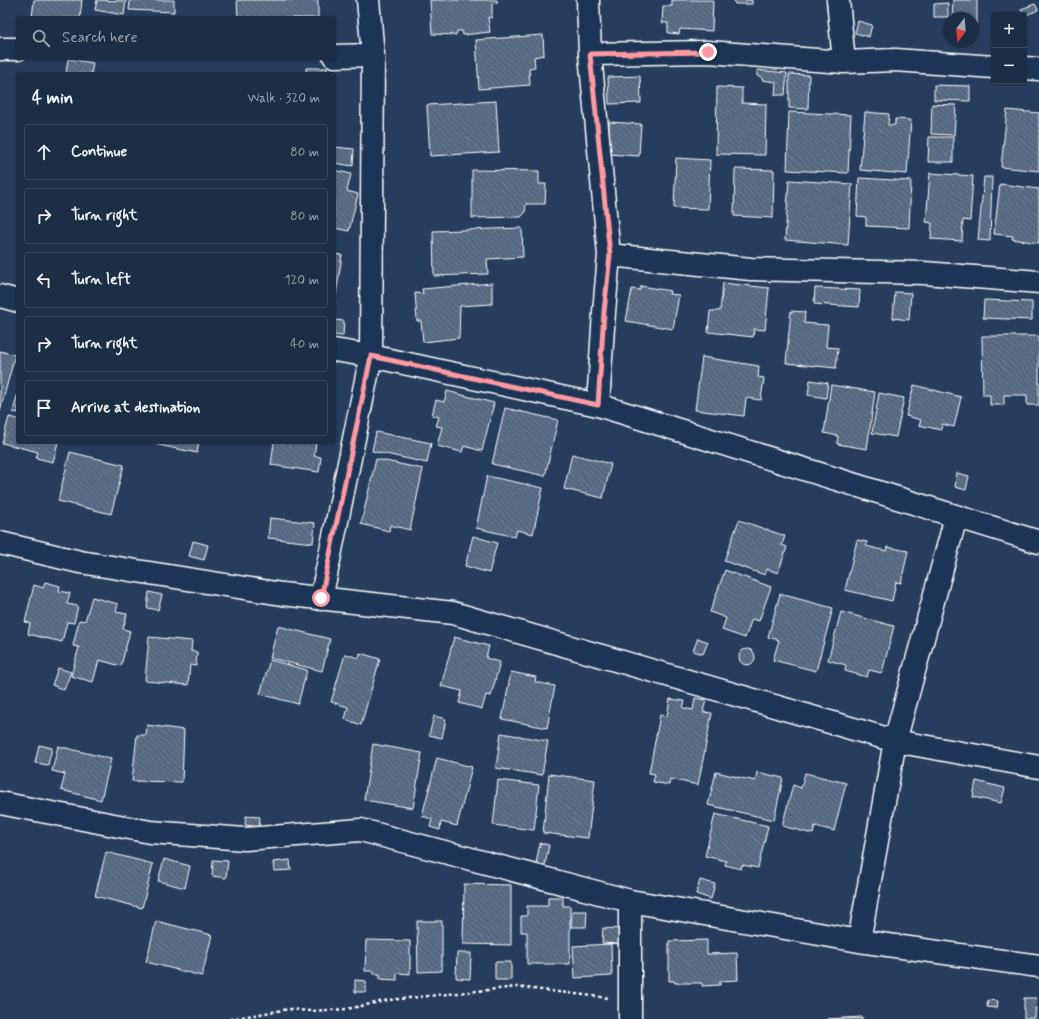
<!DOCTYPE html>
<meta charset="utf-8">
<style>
body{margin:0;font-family:Mynerve,sans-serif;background:#25364d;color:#f1f3f6}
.controls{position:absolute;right:12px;top:12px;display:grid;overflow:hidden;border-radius:4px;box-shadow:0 1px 3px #0004}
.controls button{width:36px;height:36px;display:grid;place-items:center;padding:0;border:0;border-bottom:1px solid #3a4a5f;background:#1c2e46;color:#f1f3f6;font:20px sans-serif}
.compass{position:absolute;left:943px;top:12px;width:36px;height:36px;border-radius:50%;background:#1c2e46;box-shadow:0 1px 3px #0004;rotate:196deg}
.stop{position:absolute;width:12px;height:12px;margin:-9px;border:3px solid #ff9aa2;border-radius:50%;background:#fff}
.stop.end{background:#ff9aa2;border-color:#fff;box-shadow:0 1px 4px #0008}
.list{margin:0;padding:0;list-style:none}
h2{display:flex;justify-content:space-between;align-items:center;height:52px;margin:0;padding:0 16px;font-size:17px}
h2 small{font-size:13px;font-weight:400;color:#a0a8b3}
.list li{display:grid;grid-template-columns:26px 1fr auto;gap:12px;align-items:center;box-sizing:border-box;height:56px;margin:0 8px 8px;padding:0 8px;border:1px solid #3a4a5f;border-radius:4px}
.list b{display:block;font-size:15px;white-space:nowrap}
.list em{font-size:13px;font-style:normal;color:#a0a8b3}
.icon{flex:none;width:22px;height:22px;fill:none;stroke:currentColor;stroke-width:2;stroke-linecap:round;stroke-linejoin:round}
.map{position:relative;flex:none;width:1039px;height:1019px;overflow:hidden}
.search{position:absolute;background:#1c2e46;box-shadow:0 1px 3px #0004;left:16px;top:16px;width:320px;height:44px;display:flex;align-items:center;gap:10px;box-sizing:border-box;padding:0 14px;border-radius:4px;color:#a0a8b3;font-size:15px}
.panel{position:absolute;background:#1c2e46;box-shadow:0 1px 3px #0004;left:16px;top:72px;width:320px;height:372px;border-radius:4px}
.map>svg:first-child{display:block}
</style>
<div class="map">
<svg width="1039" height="1019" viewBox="0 0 1039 1019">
<defs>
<pattern id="building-back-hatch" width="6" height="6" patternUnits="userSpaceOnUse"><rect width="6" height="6" fill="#556781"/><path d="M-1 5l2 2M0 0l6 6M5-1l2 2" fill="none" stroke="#6e7e94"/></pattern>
</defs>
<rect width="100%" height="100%" fill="#263d5e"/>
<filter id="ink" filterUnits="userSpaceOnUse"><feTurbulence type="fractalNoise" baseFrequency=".025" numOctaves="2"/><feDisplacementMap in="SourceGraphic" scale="8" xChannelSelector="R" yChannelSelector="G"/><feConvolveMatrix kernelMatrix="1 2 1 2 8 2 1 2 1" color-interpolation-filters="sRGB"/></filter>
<g filter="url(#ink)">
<path fill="url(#building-back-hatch)" stroke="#fff" d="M34,0H82L80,18H32Z
M97,0L126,1L124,15L95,10Z
M130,0H174V12L129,10Z
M237,0H318V18H238Z
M430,0H497V3L492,4V18L488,17L490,32L463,35L462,31H457L456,35L432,34Z
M672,0H713L712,31L680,29L679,34L668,33V23H662L663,6H672Z
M734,0H752V4H735Z
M953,0H977V23H973V18H952Z
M948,3V17H934V4Z
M1035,4L1038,10L1024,16L1021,9Z
M858,21L872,25L869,37L855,33Z
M543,35L544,55L534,57L535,67L529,68L530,85L479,89L476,40Z
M68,59L93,63L91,74H66Z
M306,68H327V74H306Z
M757,70L787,73L785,95H775L776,82L762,80V77L757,76Z
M789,74L809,75L808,109L789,108Z
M640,76L641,103L609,104L608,77Z
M934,85L970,86V101L934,100Z
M717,87L742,88V103L766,104L765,155L716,154Z
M496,101L499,152L430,156L427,105Z
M932,104L956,105L954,135L931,134Z
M1007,110L1039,113V171L1001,167Z
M789,112L851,115L848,173L787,170Z
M865,112L889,114L888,125H895V119L911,120L907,174L860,170Z
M609,122L641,124L639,156L608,154Z
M929,137H953V162H928Z
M334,147L354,149L353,166L334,163Z
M676,158L710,160L708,209L674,208Z
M735,169L774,170L773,218L734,216Z
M334,170L351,174L347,191L358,194L349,231L334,228Z
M472,170L539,171V184H546L545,204H526L525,213L521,217L472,218Z
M930,173L973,176L970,221L963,220L962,241L931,239L932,223L926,222Z
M984,177H992L990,241L978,240Z
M859,178L911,181L909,228L866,226V217L857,216Z
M789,180L852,184L848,245L785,240Z
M1000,184L1039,189V243L1012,239L1013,236L994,234Z
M522,228L523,257L487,259L488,274L434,276L433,231Z
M334,254L342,255L334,308Z
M492,283V304L460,306L459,338L423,342L421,321H417L415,293L423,294L422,289Z
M723,283L769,288L765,330L754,329L753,337L708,332L710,311H720Z
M641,286L670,291L669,294L679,295L673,329L626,321L632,289L640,290Z
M815,288L860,290L859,307L814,304Z
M895,292L911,293L909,320L893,318Z
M984,300L1032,302V320L983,318Z
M791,311L805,312L804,323L828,325L826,347L838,348L836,368L786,363Z
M334,320L344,321L343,336L334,335Z
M982,336H1039V405H1027V395H1004V405H990V395H983Z
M0,351L15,355L0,411Z
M702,357L759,366L758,377L764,378L761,400L746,398L744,416L695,410Z
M810,380L828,383L826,398L808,395Z
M831,385L875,392L867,449L837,444L838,436L824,433Z
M914,385L961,397L954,427L942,424L941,430L919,425L921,420L906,416Z
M447,391L494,403L482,451L464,446L462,452L437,446L442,427L436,426L439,417L432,415L436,400L444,402Z
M18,392V413L13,412Z
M879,393L904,398L896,437L872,433Z
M505,408L558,420L545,476L492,464Z
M9,417L18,419V442H58L53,462L36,458L38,452L2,443Z
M376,432L431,443L427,463L372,451Z
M155,442H199L197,453L154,444Z
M274,442H316L314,456L321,457L319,472L271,465Z
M70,452L124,465L111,514L58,501Z
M572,454L611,464L603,498L564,489Z
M376,459L423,469L410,530L390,525L389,531L361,524Z
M957,473L969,476L966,490L955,487Z
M487,476L543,488L533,534L517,530L515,537L476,528Z
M270,518L315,523L313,543L268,538Z
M739,520L785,536L782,545L787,547L778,573L767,569L765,575L724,561Z
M473,536L497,543L489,573L465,566Z
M857,540L867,542L866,546L886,551L887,547L908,551L901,583L896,582L892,601L845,590Z
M193,541L208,545L204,560L189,556Z
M725,570L771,587L759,621L752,619L745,638L722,630L726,618L710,612Z
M45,582L60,586L59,591L70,593L67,604L78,606L74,623L67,622L62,642L28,634L30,623L25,622L34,585L43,588Z
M149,592L162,595L158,610L147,608Z
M780,594L833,608L816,671L773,660L779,640L768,637Z
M92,597L118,604L116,612L127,614L123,629L130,631L121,666L99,660L93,682L71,676L79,647L73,646L79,620L85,621Z
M841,612L894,626L882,673L869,670L867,677L845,671L846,665L828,660Z
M278,626L330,639L322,671L270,658Z
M149,637L192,641L191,651L197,652L196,666L190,665L188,685L145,681Z
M454,637L489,646L486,658L500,662L491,696L486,695L482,709L459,703L462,691L441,686Z
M698,638L708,642L703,654L693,651Z
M739 657a8 8 0 1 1 16 0a8 8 0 1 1-16 0Z
M360,653L380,659L361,725L345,719L348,707L331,702L345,654L359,658Z
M270,660L307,670L298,704L260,694Z
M58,668L71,672L64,690L52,685Z
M511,672L536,677L535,682L555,686L547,728L502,719Z
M695,698L706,700L703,712L712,713L698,785L670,779L669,785L653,782L655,774L649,773L660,715L667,716L670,699L685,701L683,708L693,710Z
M434,716L446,719L442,738L429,735Z
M147,725L184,730L182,782L132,781L137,735H146Z
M501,733L548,741L542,775L496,768Z
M373,744L422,753L413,808L364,800Z
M39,745L52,748L48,765L35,763Z
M58,746L111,759L101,800L61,790L65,774L52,771Z
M437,758L472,767L457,826L441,822L440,830L430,827L432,819L422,816Z
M716,772L755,781L757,772L783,778L774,820L708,805Z
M805,773L846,783L834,831L815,826L813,834L782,826L793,785L801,788Z
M549,774L595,780L588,838L543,833Z
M498,780L539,785L534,830L493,825Z
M976,781L1005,788L1001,803L973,797Z
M715,814L768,826L758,868L742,865L741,869L725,865L726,861L705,856Z
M246,816L260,817L259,827L245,825Z
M540,843L549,845L545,865L536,864Z
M106,852L153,864L142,908L95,896Z
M164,859L190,866L185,888L158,881Z
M213,860L228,861L226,878L212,876Z
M290,860L291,870L274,871L273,862Z
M700,880L715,884L711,899L696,894Z
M464,884L511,885V945L463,944Z
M548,897H563V906H570V964H527V932H521V916H527V906H548Z
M572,911H587L586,927H571Z
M156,921L212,935L202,976L146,962Z
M417,921H442V971L418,972Z
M603,928L621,929L620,944L602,943Z
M366,940L410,941V974L397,973V980L380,979V974H374V971H365Z
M707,940V954L737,953L738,980L720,981V985L702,986V983H675L674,981H669V941Z
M611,944L612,976L575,978L573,946Z
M457,953H471L470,979L456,978Z
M495,962H511V980H495Z
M355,980L366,981V992H355Z
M1024,998H1036L1035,1018H1024Z
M988,1000L998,1001L997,1008L987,1007Z
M862,1017V1019H828Z"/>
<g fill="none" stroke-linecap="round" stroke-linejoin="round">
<defs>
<path id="minor" d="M588,0L590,54L609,255L604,312L598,405
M838,0L844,62
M0,49H18
M590,54L708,52L844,62L895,60L994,67
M334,56L373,55
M1024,68L1039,69
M609,255L751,269L924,273L1039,282
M0,296L18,301
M334,350L371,356L598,405L1039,542
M0,543L80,562L282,594L453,613L895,741L1039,767
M321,599L371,356L373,55L368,0
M0,803L150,832L245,839L361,830L630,901L859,941L1039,966
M630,901V1019
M859,941L895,741L956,517"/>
</defs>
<use href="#minor" stroke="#fff" stroke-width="25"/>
<path stroke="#fff" stroke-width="2.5" stroke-dasharray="3 3" stroke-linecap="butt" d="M230,1019L289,1009L310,1011L347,1009L389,1000L517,987L609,998"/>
<use href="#minor" stroke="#1d3557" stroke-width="22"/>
</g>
</g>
<g fill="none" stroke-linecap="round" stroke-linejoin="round" filter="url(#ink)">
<path stroke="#ff9aa2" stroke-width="5" d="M321,598L371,356L598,405L604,312L610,255L590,54L708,52"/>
</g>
</svg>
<div class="controls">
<button>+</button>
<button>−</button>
</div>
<svg class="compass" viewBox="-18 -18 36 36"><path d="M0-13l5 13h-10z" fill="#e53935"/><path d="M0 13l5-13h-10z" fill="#a0a8b3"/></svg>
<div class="stop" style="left:321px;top:598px"></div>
<div class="stop end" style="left:708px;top:52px"></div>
<div class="search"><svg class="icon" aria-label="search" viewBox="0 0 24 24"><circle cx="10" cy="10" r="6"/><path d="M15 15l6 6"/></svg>Search here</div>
<section class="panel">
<h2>4 min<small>Walk · 320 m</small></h2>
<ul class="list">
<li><svg class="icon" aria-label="ahead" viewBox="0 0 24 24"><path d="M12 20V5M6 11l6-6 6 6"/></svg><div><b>Continue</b></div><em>80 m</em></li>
<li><svg class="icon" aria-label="right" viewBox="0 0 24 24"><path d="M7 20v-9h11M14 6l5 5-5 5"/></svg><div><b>Turn right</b></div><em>80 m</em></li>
<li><svg class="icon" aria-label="left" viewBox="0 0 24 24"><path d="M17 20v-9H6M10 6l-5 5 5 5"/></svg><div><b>Turn left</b></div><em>120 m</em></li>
<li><svg class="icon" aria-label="right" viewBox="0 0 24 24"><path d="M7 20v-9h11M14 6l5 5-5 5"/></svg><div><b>Turn right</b></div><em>40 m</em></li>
<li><svg class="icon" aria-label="arrive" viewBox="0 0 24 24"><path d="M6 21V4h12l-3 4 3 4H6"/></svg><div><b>Arrive at destination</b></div></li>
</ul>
</section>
</div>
